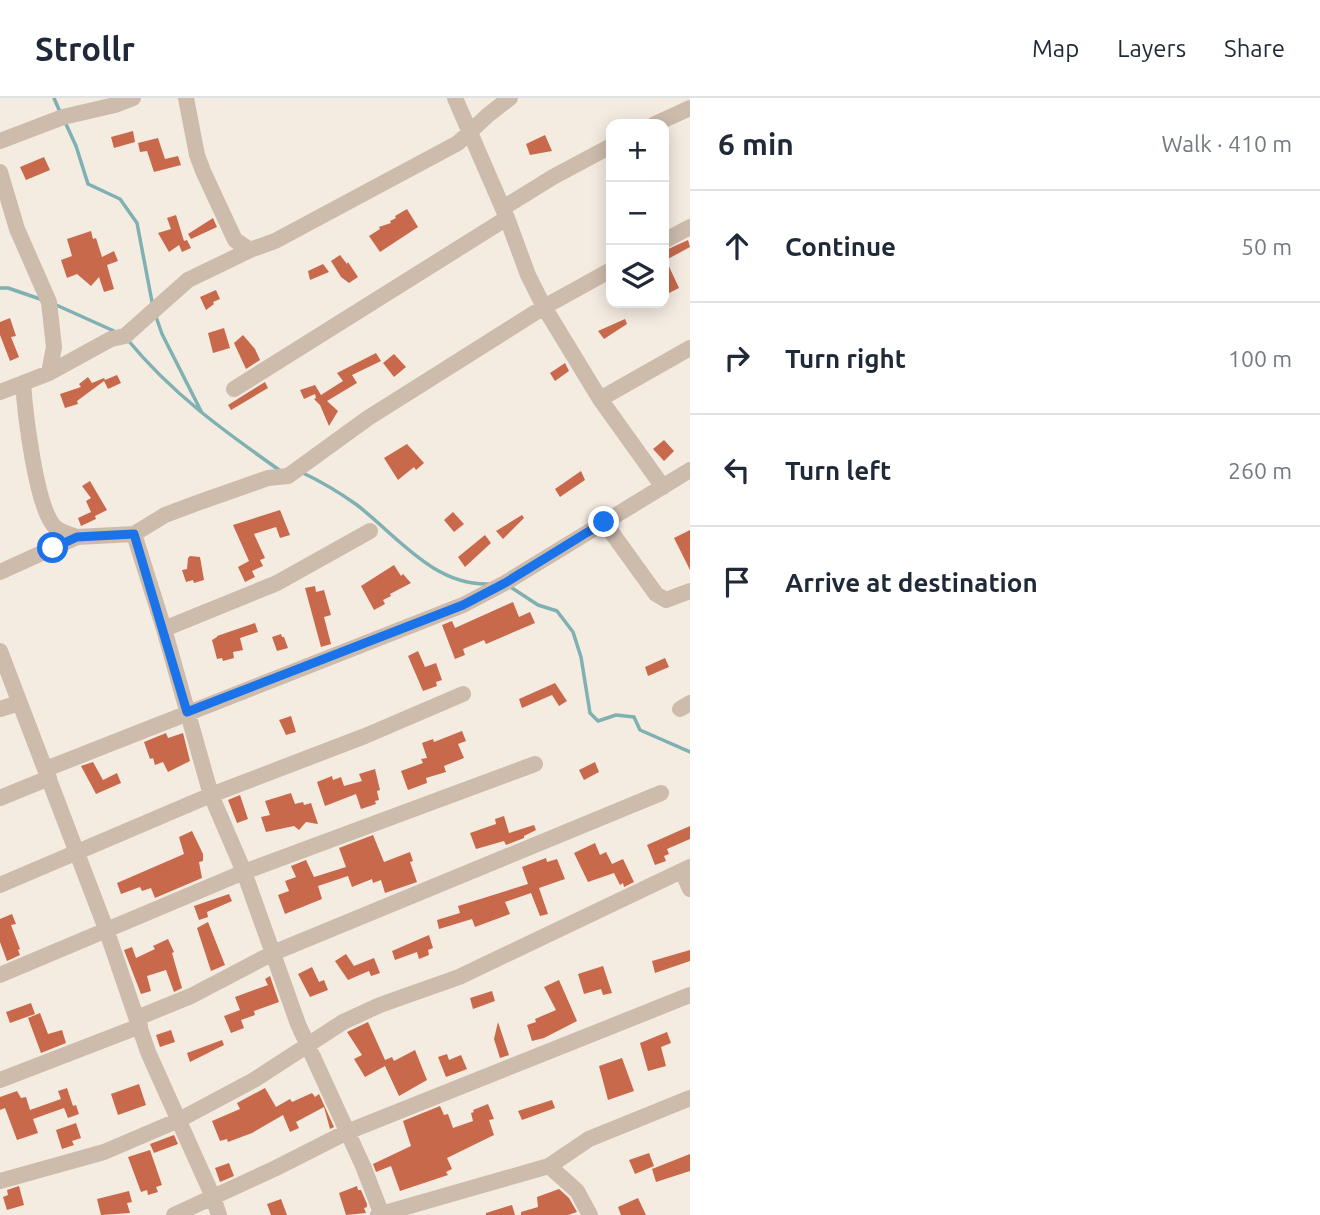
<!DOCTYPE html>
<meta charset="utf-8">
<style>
body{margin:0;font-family:Ubuntu,sans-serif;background:#f6f6f7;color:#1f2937}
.controls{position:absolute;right:21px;top:21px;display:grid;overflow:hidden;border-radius:14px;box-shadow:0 4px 18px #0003}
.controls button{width:63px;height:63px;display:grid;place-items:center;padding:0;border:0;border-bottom:2px solid #e0e1e3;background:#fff;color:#1f2937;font:35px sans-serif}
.stop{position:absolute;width:21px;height:21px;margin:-16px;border:5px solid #1a73e8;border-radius:50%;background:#fff}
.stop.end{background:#1a73e8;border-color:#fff;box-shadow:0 2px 7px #0008}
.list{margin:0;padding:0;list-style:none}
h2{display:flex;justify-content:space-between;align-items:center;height:91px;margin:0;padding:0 28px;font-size:30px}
h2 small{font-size:23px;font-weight:400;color:#747a83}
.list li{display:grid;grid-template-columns:46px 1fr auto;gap:21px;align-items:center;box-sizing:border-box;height:112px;padding:0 28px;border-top:2px solid #e0e1e3}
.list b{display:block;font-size:26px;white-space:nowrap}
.list em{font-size:23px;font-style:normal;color:#747a83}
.icon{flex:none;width:38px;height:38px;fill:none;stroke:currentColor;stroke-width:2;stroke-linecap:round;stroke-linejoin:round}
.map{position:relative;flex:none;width:690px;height:1117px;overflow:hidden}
header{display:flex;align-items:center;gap:42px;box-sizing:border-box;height:98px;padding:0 35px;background:#fff;border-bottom:2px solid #e0e1e3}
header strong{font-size:33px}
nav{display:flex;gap:38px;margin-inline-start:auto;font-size:24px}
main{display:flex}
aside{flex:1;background:#fff}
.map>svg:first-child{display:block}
</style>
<header>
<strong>Strollr</strong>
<nav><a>Map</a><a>Layers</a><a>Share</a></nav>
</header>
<main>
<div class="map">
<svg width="690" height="1117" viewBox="0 0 690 1117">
<rect width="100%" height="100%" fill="#f4ebe1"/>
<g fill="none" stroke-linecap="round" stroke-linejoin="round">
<path stroke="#7fb0b2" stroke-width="3.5" d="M54,0L60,14
M65,24L76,48L88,86L120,101L137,125L153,209
M0,190H8L40,201
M54,206L114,233
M155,216L162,236L201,313
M127,241C172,296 224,333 282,374
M301,374C320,383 339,394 357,407C397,438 434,488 489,486
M509,488L538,507L557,513L573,534L581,559L590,615L598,623L616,617L634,619L640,632L690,654"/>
</g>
<path fill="#c8694b" d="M133,33L135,44L114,50L111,39Z
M545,37L552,53L530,57L526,46Z
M158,40L165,61L178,58L181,67L154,74L147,53L140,54L138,45Z
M44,59L50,72L26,82L20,69Z
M407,111L418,129L380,154L369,138L380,131L379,129L391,125L390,123L396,120L395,118Z
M176,117L184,143L187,142L191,150L182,154L179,147L169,154L158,135L171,131L167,120Z
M213,120L217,129L191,141L188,136Z
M91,133L93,141L96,140L102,159L114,153L118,163L107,167L114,191L104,194L99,179L91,188L77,176L67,180L61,162L72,158L67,141Z
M688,142L690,149L666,162L679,190L669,195L664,186V153Z
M340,157L347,166L348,164L358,179L349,185L341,179L331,163Z
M323,166L329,174L310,182L308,173Z
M216,192L220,201L213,204L214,206L206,212L200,199Z
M10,220L16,238L11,239L19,259L10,263L0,237V224Z
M625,221L627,226L604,241L598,233Z
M224,230L230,250L213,255L208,235Z
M243,237L255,251L260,262L246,271L234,245Z
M376,255L381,263L352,277L357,285L327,303L338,313L329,328L320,307L314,301L316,300L315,296L304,301L300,292L315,287L321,297L343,283L337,275Z
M394,256L406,269L394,279L383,265Z
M565,265L569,273L555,283L550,275Z
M117,277L121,285L108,291L104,283L77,303L78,306L65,310L60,296L81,289L79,286L88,279L92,285L104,280L105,282Z
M265,284L268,290L231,312L228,307Z
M664,342L674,353L664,363L653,351Z
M407,346L424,365L416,372L414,369L398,382L384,360Z
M581,373L585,382L560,399L555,391Z
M90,383L107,412L95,418L96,421L81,428L78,420L91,414L86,403L91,400L82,388Z
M280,412L290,437L280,440L276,429L254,436L265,460L260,462L263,468L252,473L255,479L245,484L238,469L249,463L233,427Z
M453,414L464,426L454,434L444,422Z
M522,417L524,420L503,441L496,433Z
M690,432V472L674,440Z
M485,437L491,445L465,469L458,459Z
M190,458L200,459L204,482L194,485L193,482L186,484L182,472L187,471L188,460Z
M394,467L401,478L403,476L411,485L390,496L391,498L383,502L385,506L374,512L361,488Z
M315,488L316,494L324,492L331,517L324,519L331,546L321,549L305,490Z
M513,504L519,519L530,514L535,525L486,546L484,542L463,551L465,557L455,561L442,527L452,523L455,530Z
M255,525L258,534L240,540L243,552L233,554L234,560L223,563L222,560L217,561L212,542L217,539V538Z
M281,536L282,539H284L288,550L277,553L272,539Z
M418,553L425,569L436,565L442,582L436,584L437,588L423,593L408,558Z
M665,560L669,569L648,578L645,569Z
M555,585L567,603L559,608L552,597L522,610L519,601Z
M291,618L296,634L286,637L279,622Z
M462,633L466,643L458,646L464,660L444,668L446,674L426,680L427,685L408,692L401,673L423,665L421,661L427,660L422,645L433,641L434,644Z
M166,635L168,640L183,635L190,663L168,674L163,664L155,667L153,660L150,661L144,644Z
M93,664L103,682L117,675L121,685L96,696L81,668Z
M595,664L599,674L584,682L579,672Z
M375,671L380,692L377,693L379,702L375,703L376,706L361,711L356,696L325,708L317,684L332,678L333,682L341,679L344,688L362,683L359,676Z
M291,695L295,706L303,704L304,707L311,705L318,726L306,724L299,732L294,728L266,734L261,719L270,717L265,703Z
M240,697L248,721L237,725L228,702Z
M504,718L509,735L534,727L536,732L524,738V740L506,747L504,743L476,751L470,735L496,726L495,721Z
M690,728V741L667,751L669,756L664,758L666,763L655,767L647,747Z
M192,733L203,756V763L199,764L202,780L155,800L151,790L142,793L140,789L121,796L117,785L184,756L179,739Z
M373,737L384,764L410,754L413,763L410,764L417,784L385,795L381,782L373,785L372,781L352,789L348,778L318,788L322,801L285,816L278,797L289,793L285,783L296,779L291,768L306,762L314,779L346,769L339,750Z
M595,745L600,757L606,754L612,766L623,761L634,784L624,789L623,785L620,787L614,775L588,784L574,755Z
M546,760L547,764L557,761L565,781L539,790L548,816L540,818L531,795L505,804L510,816L475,829L472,821L439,831L437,822L460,815L458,808L528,786L522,769Z
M229,796L232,803L207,814L208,819L199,822L194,808Z
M12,816L16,826L11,827L20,851L18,852L20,857L7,863L0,844V821Z
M208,824L225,867L211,873L197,830Z
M429,837L433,850L428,852L429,857L419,861L417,854L395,862L392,853Z
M168,841L174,854L172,855L182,890L174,894L166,872L147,878L151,893L141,896L124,852L132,849L136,860L155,851L153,848Z
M690,852V863L655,875L652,863Z
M346,856L354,868L374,860L380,875L371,878L369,873L348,882L335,863Z
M603,868L612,895L603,897L601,891L584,896L578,876Z
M312,869L319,884L324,882L328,892L310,899L298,876Z
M270,878L279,904L254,913L255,917L241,922L244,930L231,935L224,918L240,912L235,899L268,887L265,881Z
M559,882L577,923L544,940L532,943L527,927L536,924L535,921L556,912L544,889Z
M492,893L495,903L473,911L470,900Z
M31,905L35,916L10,925L6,914Z
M40,915L48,936L62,932L66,945L41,955L28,920Z
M368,924L385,962L392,959L394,963L415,952L427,982L399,998L385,968L365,979L354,961L362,957L347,934Z
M498,924L509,957L500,960L494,941Z
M171,932L175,944L160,949L156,937Z
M667,934L671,945L661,949L666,968L648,973L640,945Z
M222,942L224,947L190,964L187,955Z
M447,956L449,962L461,957L467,971L446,979L438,959Z
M622,960L634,993L608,1002L599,968Z
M139,986L146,1007L118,1017L111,996Z
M67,990L73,1008L76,1007L79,1016L68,1020L64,1010L33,1021L38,1035L17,1042L5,1010L0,1012V999L17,993L21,1000L26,999L30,1012L61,1001L58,993Z
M265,990L276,1009L290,1001L292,1004L312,995L315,999L319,996L334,1029L330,1031L324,1009L296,1024L299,1030L290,1034L283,1017L252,1035L228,1044L227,1041L220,1043L212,1023L240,1011L237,1005Z
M552,1002L555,1010L522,1022L518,1013Z
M488,1006L494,1021L489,1022L494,1037L447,1060L452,1071L446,1074L448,1077L400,1093L391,1068L376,1074L373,1066L411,1048L403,1023L440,1008L444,1017L448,1016L453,1030L473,1023L471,1015L474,1014L473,1012Z
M76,1025L81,1040L72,1043L74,1047L62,1051L56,1032Z
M174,1037L178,1046L154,1055L150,1046Z
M150,1052L162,1087L156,1089L158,1094L148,1097L147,1092L141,1094L128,1059Z
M649,1055L654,1068L635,1076L629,1062Z
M690,1056V1073L656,1084L652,1071Z
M229,1065L234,1078L220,1084L215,1070Z
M19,1088L24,1107L7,1112L3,1099L8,1097L7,1092Z
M357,1088L358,1092H361L367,1106V1109L364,1110L366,1115L346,1117L339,1095Z
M559,1091L569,1100L577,1114L568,1117H521V1114L538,1109L537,1099Z
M129,1093L132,1104L127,1105L130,1115L101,1117L97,1101Z
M638,1100L646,1117H621L618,1109Z
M281,1101L287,1117H271L267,1106Z
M512,1107L515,1117H486V1115Z"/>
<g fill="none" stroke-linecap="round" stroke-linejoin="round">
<path stroke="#cdbbac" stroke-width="16" d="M186,0L197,57L203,73L235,142L250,152
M455,0L507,120L528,177L544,209L600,301L663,389
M655,26L690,10
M0,43L63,19L115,7L133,0
M0,74L17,131L49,204L54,249L49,275
M503,110L553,79L611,48
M664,143L690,129
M23,285C25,313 36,413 56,430C61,434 71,437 77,439
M234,291L507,120
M0,294L49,275L111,241L125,238L188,182L250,152L275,143L458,45L488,17L510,0
M600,301L690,250
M604,424L656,496L666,502L690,493
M134,436L164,531L211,697L244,774L298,926L363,1068L382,1117
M0,474L77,439L134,436L165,417L197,405L268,380L288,378L368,320L544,209L611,172
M164,531L277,485L370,433
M0,553L106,831L148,954L213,1099L219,1117
M0,611L19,605
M680,611L690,605
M46,671L463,507L505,485L690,372
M0,700L49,680
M682,773L690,791
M0,787L211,697L365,638L463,596
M0,877L244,774L535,666
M137,920L191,898L273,855L661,695
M0,982L140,928
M549,1068L577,1093L590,1117
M0,1083L104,1054L179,1022L254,982L343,924L380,907L459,879L690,769
M174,1117L276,1070L347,1034L690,897
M378,1117L549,1068L589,1041L690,1000"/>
</g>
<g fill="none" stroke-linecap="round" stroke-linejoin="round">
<path stroke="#1a73e8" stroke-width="9" d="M53,450L77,439L134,436L187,614L463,507L505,485L604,424"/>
</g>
</svg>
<div class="controls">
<button>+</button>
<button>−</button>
<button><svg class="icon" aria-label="layers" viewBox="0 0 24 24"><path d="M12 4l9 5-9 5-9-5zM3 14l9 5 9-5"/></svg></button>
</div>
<div class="stop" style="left:53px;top:450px"></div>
<div class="stop end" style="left:604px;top:424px"></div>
</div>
<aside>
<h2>6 min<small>Walk · 410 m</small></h2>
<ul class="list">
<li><svg class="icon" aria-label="ahead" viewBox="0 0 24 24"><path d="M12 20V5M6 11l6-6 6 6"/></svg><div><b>Continue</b></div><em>50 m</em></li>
<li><svg class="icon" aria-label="right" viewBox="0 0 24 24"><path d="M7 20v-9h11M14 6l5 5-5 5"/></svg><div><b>Turn right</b></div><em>100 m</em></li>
<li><svg class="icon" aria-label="left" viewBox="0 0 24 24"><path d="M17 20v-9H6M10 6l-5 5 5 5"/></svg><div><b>Turn left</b></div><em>260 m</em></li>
<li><svg class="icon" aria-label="arrive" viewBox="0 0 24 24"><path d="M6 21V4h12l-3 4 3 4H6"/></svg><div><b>Arrive at destination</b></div></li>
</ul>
</aside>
</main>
